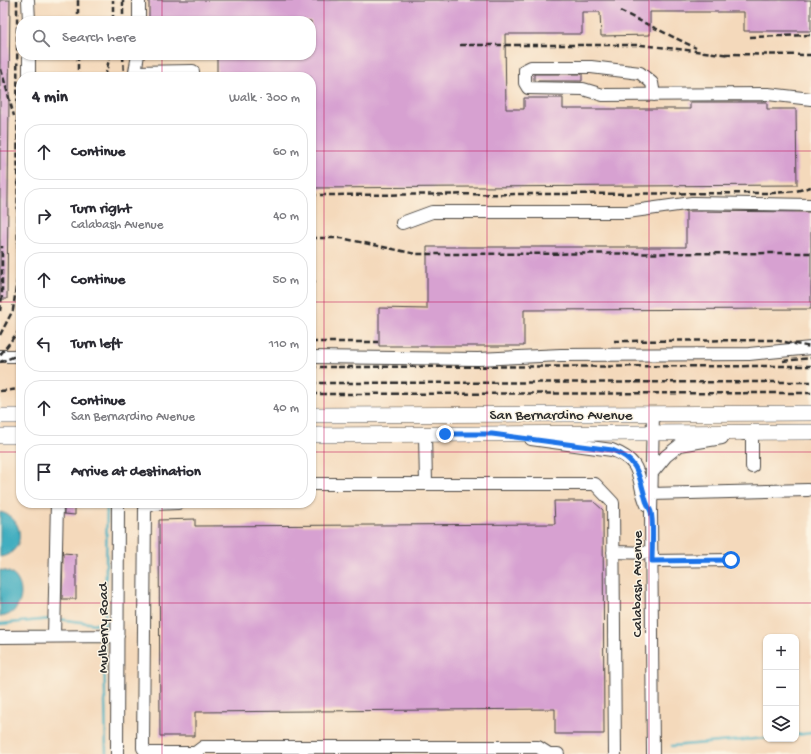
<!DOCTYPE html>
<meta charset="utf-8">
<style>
body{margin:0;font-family:"Gochi Hand",sans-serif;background:#f2f2f3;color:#2b2b33}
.controls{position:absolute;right:12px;bottom:12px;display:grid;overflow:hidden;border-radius:8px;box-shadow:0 1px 3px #0004}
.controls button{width:36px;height:36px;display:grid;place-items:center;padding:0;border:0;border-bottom:1px solid #e1e1e2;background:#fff;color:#2b2b33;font:20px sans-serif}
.stop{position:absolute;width:12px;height:12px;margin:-9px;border:3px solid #1a73e8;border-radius:50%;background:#fff}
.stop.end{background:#1a73e8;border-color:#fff;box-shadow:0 1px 4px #0008}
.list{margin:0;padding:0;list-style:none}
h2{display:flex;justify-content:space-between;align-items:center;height:52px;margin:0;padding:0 16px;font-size:17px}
h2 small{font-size:13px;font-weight:400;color:#7c7c81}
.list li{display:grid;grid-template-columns:26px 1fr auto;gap:12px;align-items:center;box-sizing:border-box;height:56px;margin:0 8px 8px;padding:0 8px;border:1px solid #e1e1e2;border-radius:16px}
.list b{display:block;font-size:15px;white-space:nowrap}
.list p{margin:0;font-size:13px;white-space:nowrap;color:#7c7c81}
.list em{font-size:13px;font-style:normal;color:#7c7c81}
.icon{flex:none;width:22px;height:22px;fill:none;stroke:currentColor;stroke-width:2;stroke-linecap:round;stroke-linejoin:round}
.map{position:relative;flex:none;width:811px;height:754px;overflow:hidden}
.search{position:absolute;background:#fff;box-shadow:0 1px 3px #0004;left:16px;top:16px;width:300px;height:44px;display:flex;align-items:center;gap:10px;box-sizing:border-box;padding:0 14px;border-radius:16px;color:#7c7c81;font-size:15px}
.panel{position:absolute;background:#fff;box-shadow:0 1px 3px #0004;left:16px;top:72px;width:300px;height:436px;border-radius:16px}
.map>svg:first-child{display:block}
</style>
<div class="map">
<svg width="811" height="754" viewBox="0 0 811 754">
<rect width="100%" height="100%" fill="#fcf5e5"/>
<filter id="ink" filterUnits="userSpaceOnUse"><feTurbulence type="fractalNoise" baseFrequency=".025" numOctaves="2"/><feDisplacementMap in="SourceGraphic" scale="8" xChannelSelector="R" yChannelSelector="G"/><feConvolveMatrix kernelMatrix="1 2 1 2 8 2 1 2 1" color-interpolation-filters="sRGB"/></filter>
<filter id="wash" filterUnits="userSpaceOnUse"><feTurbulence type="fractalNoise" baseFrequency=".012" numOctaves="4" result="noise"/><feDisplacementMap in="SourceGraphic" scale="16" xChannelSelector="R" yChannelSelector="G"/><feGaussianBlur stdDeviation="0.9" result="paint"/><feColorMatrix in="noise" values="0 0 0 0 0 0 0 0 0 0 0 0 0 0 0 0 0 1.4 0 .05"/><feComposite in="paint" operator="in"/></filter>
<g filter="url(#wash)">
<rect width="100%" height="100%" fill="#f4d9bb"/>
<path fill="#42aec0" stroke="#366c76" d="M0,512C25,517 27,553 0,557Z
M0,570C28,571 28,615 0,617Z"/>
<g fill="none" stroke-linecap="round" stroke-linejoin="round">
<path stroke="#42aec0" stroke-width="2.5" d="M58,619L104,625
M0,624L51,619
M105,627L107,503
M104,641L106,754
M796,735L811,733
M672,746L766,738"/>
</g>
<g id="blocks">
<path fill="#d7a1d1" d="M0,0H10L7,299H0Z
M149,0H811V31H744V12H650V35L601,36L600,12H582V34H505L506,109H524V98H563V109H690V102H767V109H796L797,185L311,188V77H217V55H311V21H149Z
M534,74H582V81H534Z
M686,211L811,212V309L524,310V346H379V308L427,309V247H686Z
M554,501H593L603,510L604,734H555V709L195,712V736H160L159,520L195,519V526L555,524Z
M64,503H75V515L64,514Z
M63,553L76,554V599H62Z"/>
</g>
</g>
<g filter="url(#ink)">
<use href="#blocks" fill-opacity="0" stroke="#494541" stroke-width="1"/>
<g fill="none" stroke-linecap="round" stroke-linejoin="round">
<defs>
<path id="minor" d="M28,0L29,21
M139,21V0
M29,55V77
M135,72L193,71V77
M134,77L138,55
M654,95L652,83L640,73L591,67H531L525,70V83L528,88L583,89L603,95L768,94L811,99
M402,223L432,212H627L692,203L811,205
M0,356H21
M311,357L478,359L561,355L749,354L811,348
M425,434L426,484
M744,434L752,432V467
M531,439L612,450C646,463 635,479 647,505
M652,473L666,456L680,445L722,438
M311,484H595L613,503L615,754
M651,494L808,490
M178,503L153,504L145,508L143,748L147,753H195L203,747H538L549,754H558
M613,552L652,553
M652,561L731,560
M54,636L57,503
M0,637L118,636
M117,754L118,503
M653,754L651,513L653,413"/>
<path id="major" d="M311,415L811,413
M0,416H21
M311,435L811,432
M0,436H21"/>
</defs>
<use href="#minor" stroke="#494541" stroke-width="14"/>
<use href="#major" stroke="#494541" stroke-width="16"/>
<use href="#minor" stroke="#fff" stroke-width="12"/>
<use href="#major" stroke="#fff" stroke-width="15"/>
<path stroke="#2b2b2b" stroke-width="2.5" stroke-dasharray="6 3" stroke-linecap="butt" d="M78,0V21
M123,0V21
M620,11L696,48
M113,21V0
M750,37L811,35
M460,45H641L731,55
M725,54L811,55
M78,55V77
M123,55L124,77
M1,69L14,116
M105,77L110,55
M311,195L772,193L796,191L811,187
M311,238H341L416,254L811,253
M311,282H316
M0,311L2,296V246
M0,335L13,310L18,274L17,0
M614,341L774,340L811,347
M311,342H378
M0,355L21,328
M783,361L811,358
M0,362L21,354
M311,367L811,366
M311,383L811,382
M0,391L21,389
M311,394L811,393"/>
</g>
</g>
<g fill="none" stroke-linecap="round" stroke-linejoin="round" filter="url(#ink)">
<path stroke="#1a73e8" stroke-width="5" d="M445,434H492L612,450C637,459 639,474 645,497C646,503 649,507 651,512C654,524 652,547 652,561L731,560"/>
</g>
<path fill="none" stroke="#c2185b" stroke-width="1" stroke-opacity="0.55" d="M162,0V21M324,0V754M487,0V754M649,0V754M162,55V77M0,151H21M311,151H811M0,302H21M311,302H811M0,452H21M311,452H811M162,503V754M0,603H811"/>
<g text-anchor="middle" stroke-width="3" stroke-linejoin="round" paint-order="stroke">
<g font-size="15" fill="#2b2b2b" stroke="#fcf5e5">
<text x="561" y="419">San Bernardino Avenue</text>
<text transform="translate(636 584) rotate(-90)" y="5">Calabash Avenue</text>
<text transform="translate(102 628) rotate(-90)" y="5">Mulberry Road</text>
</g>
</g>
</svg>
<div class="controls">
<button>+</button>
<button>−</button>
<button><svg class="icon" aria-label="layers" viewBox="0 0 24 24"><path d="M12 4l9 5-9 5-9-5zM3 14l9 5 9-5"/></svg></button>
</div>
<div class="stop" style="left:731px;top:560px"></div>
<div class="stop end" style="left:445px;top:434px"></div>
<div class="search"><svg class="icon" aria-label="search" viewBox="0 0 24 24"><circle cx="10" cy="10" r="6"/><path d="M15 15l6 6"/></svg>Search here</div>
<section class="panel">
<h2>4 min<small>Walk · 300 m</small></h2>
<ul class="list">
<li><svg class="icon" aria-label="ahead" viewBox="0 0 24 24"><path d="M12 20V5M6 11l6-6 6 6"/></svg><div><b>Continue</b></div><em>60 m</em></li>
<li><svg class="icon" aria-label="right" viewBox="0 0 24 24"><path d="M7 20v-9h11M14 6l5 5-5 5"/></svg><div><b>Turn right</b><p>Calabash Avenue</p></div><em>40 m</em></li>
<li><svg class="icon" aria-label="ahead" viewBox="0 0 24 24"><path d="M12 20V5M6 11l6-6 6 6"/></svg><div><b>Continue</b></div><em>50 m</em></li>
<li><svg class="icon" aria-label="left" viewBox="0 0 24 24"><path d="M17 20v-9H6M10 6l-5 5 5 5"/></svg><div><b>Turn left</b></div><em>110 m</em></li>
<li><svg class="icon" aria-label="ahead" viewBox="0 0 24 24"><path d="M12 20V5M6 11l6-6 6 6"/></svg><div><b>Continue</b><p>San Bernardino Avenue</p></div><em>40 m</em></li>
<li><svg class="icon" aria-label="arrive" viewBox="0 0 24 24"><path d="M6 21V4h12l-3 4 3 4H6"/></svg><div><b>Arrive at destination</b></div></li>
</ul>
</section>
</div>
